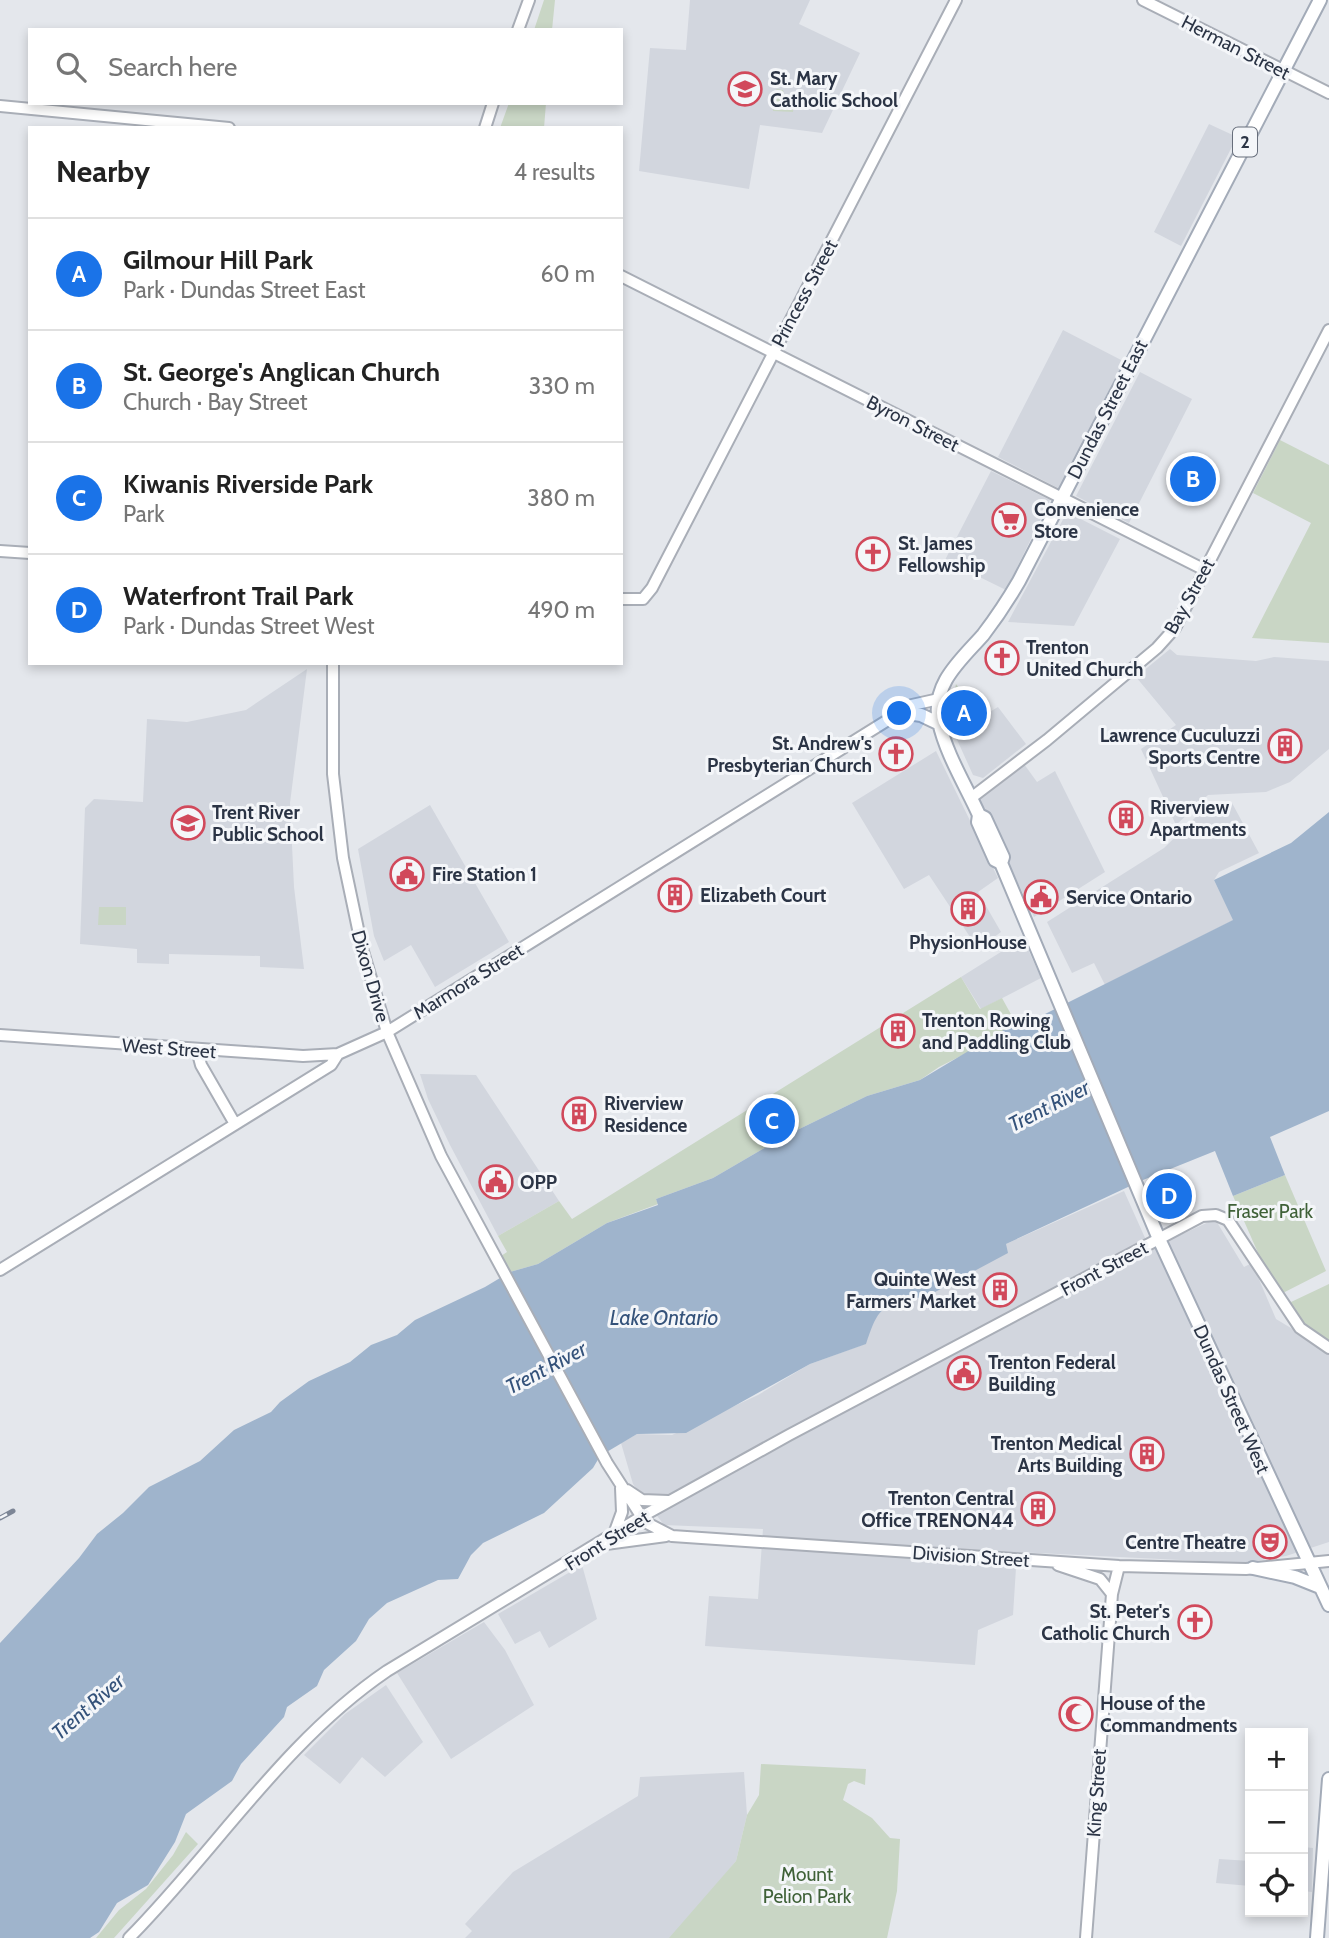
<!DOCTYPE html>
<meta charset="utf-8">
<style>
body{margin:0;font-family:Cabin,sans-serif;background:#f6f6f6;color:#222}
.controls{position:absolute;right:21px;bottom:21px;display:grid;overflow:hidden;border-radius:0px;box-shadow:0 4px 10px #0003}
.controls button{width:63px;height:63px;display:grid;place-items:center;padding:0;border:0;border-bottom:2px solid #e0e0e0;background:#fff;color:#222;font:35px sans-serif}
.you{position:absolute;left:900px;top:714px;width:24px;height:24px;margin:-18px;border:5px solid #fff;border-radius:50%;background:#1a73e8;box-shadow:0 0 0 10px #1a73e833}
.badge{display:grid;place-items:center;width:46px;height:46px;border-radius:50%;background:#1a73e8;color:#fff;font-size:23px;font-weight:700}
.pin{position:absolute;translate:-50% -50%;border:4px solid #fff;box-shadow:0 2px 7px #0006}
.list{margin:0;padding:0;list-style:none}
h2{display:flex;justify-content:space-between;align-items:center;height:91px;margin:0;padding:0 28px;font-size:30px}
h2 small{font-size:23px;font-weight:400;color:#767676}
.list li{display:grid;grid-template-columns:46px 1fr auto;gap:21px;align-items:center;box-sizing:border-box;height:112px;padding:0 28px;border-top:2px solid #e0e0e0}
.list b{display:block;font-size:26px;white-space:nowrap}
.list p{margin:0;font-size:23px;white-space:nowrap;color:#767676}
.list em{font-size:23px;font-style:normal;color:#767676}
.icon{flex:none;width:38px;height:38px;fill:none;stroke:currentColor;stroke-width:2;stroke-linecap:round;stroke-linejoin:round}
.map{position:relative;flex:none;width:1329px;height:1938px;overflow:hidden}
.search{position:absolute;background:#fff;box-shadow:0 4px 10px #0003;left:28px;top:28px;width:595px;height:77px;display:flex;align-items:center;gap:18px;box-sizing:border-box;padding:0 24px;border-radius:0px;color:#767676;font-size:26px}
.panel{position:absolute;background:#fff;box-shadow:0 4px 10px #0003;left:28px;top:126px;width:595px;height:539px;border-radius:0px}
.map>svg:first-child{display:block}
</style>
<div class="map">
<svg width="1329" height="1938" viewBox="0 0 1329 1938">
<rect width="100%" height="100%" fill="#e4e7ec"/>
<path fill="#d2d6de" d="M690,0H810L799,24L860,53L822,133L760,125L749,189L639,171L650,48L686,50Z
M1209,124L1237,137L1181,246L1154,232Z
M1063,330L1125,362L1060,489L998,457Z
M1140,372L1192,399L1129,523L1076,496Z
M991,471L1050,500L1006,590L945,560Z
M1067,512L1120,539L1074,626L1008,622Z
M1170,649L1177,655L1256,661L1274,657L1329,661V749L1290,782L1266,792L1208,795L1176,825L1141,749L1176,725L1136,677Z
M307,669L290,803L294,887L304,969L260,967V956L169,954V964L137,963V949L80,944L85,808L94,799L143,802L147,719L187,722L246,710Z
M998,707L1026,744L983,778L973,775L954,733Z
M936,751L998,878L978,892L1001,932L978,949L929,875L904,889L852,803Z
M1024,764L1037,782L1055,771L1105,872L1034,917L978,799Z
M1232,803L1259,853L1219,872L1214,880L1234,920L1105,985L1094,963L1072,973L1047,922L1164,848L1205,808Z
M430,805L509,942L435,987L411,945L384,961L374,936L358,849Z
M1023,938L1041,978L981,1009L961,977Z
M420,1074L476,1075L559,1201L498,1236L450,1145L428,1099Z
M1124,1191L1150,1249L1215,1219L1244,1267L1252,1263L1276,1319L1329,1351V1542L1286,1556L1242,1563L1017,1552L1013,1615L978,1630L975,1665L705,1646L709,1596L758,1599L763,1529L664,1525L633,1484L621,1443L637,1434L672,1435L758,1395L810,1364L865,1344L877,1312L883,1307L1006,1244Z
M582,1565L597,1619L549,1648L540,1631L515,1644L498,1614Z
M484,1622L505,1650L534,1705L451,1759L397,1673Z
M386,1685L423,1742L385,1777L362,1757L340,1784L304,1755L345,1714Z
M744,1772L747,1815L736,1861L673,1938H465L472,1931L465,1924L513,1872L638,1796L640,1777Z
M1303,1847L1313,1848L1312,1892L1303,1891Z
M1219,1859L1250,1861V1886L1216,1883Z"/>
<path fill="#c9d6c5" d="M544,0H555L552,30H534Z
M777,89L783,90L784,94L795,96L793,112L773,111L772,94Z
M509,103H546L544,128H500Z
M1280,440L1329,465V643L1252,638L1311,523L1253,493Z
M956,684L980,718L954,733L951,708Z
M99,907H126V925H98Z
M961,977L980,1009L1002,998L1018,1027L939,1067L920,1080L867,1096L787,1135L713,1178L656,1199L658,1204L607,1223L538,1264L510,1272L501,1256L507,1252L498,1236L559,1201L572,1219Z
M1178,1171L1191,1207L1163,1219L1146,1185Z
M1285,1175L1326,1271L1277,1296L1233,1196Z
M1329,1284V1340H1327C1314,1331 1292,1319 1291,1302Z
M761,1764L866,1769L865,1785L854,1781L848,1784L843,1800L872,1818L890,1838L900,1839L897,1891L887,1938H669L736,1861L747,1815L759,1795Z
M186,1832L198,1844L114,1938H96L119,1910L146,1889L173,1855Z"/>
<path fill="#9fb4cc" d="M1329,812V1111L1270,1137L1285,1175L1233,1196L1215,1151L1143,1180L1006,1244L1008,1253L922,1299L909,1295C878,1309 877,1312 866,1344L810,1364L686,1433L637,1434L600,1456L593,1468L544,1513L483,1543L471,1555L458,1579L438,1580L387,1603L369,1619L356,1641L324,1670L317,1686L287,1707L284,1717L241,1764L232,1781L186,1814L175,1842L148,1885L117,1903L99,1932L90,1938H0V1643L79,1558L97,1534L123,1513L149,1487L200,1461L234,1430L271,1412L280,1402L309,1381L350,1362L371,1345L397,1335L415,1320L485,1287L510,1272L538,1264L607,1223L658,1205L656,1199L713,1178L787,1135L867,1096L920,1080L1012,1025L1019,1027L1233,920L1214,880L1291,843Z"/>
<g fill="none" stroke-linecap="round" stroke-linejoin="round">
<defs>
<path id="secondary" d="M1143,0L1329,93
M518,30L529,0
M0,106L229,128
M485,128L493,103
M621,276L1205,570
M0,551L30,553
M621,599H643L652,588L956,0
M333,663V774L343,858L362,948L387,1032L441,1156L607,1463L645,1522L672,1536L1119,1566L1246,1569L1329,1561
M971,798L1047,740L1157,648L1175,628L1329,330
M0,1035L303,1056L338,1054
M197,1050L201,1065L235,1124
M0,1270L331,1065L338,1054L387,1032L912,705L939,699
M627,1490L642,1500L668,1501
M614,1534L622,1512L621,1488
M606,1544L666,1536
M1058,1565L1100,1579L1112,1594
M129,1938C216,1850 284,1741 387,1671L641,1517L789,1435L1202,1216L1216,1215L1228,1220L1300,1328L1329,1348
M1086,1938L1112,1594L1119,1566"/>
<path id="primary" d="M901,712L921,715L940,724
M979,815L978,822L995,860L1001,863L1159,1239L1329,1605
M1001,863L1003,857L985,818L979,815C966,786 946,754 939,722C931,684 961,660 983,635C996,618 1008,600 1019,581L1320,0
M1253,1568L1295,1577L1320,1587
M1317,1938L1329,1779"/>
</defs>
<use href="#secondary" stroke="#a9aeb7" stroke-width="14"/>
<use href="#primary" stroke="#a3abb8" stroke-width="16"/>
<use href="#secondary" stroke="#fff" stroke-width="10"/>
<use href="#primary" stroke="#fff" stroke-width="12"/>
<defs>
<path id="rail" d="M0,1518L13,1511"/>
</defs>
<use href="#rail" stroke="#7d8696" stroke-width="5"/>
<use href="#rail" stroke="#f4f6f9" stroke-width="2.5" stroke-dasharray="8" stroke-linecap="butt"/>
</g>
<defs>
<symbol id="school-ring" viewBox="-11 -11 22 22"><circle r="9.5" fill="#f4f6f9" stroke="#d1495b" stroke-width="1.5"/><path d="M0-5L7-2L0 1L-7-2ZM-4 1L0 2.5L4 1V4Q0 6-4 4Z" fill="#d1495b"/></symbol>
<symbol id="supermarket-ring" viewBox="-11 -11 22 22"><circle r="9.5" fill="#f4f6f9" stroke="#d1495b" stroke-width="1.5"/><path d="M-6-5.5h2.5l.6 2H6L4.5 2H-2.5L-4.4-4H-6ZM-1.5 3.2a1.3 1.3 0 1 0 .1 0ZM3 3.2a1.3 1.3 0 1 0 .1 0Z" fill="#d1495b"/></symbol>
<symbol id="church-ring" viewBox="-11 -11 22 22"><circle r="9.5" fill="#f4f6f9" stroke="#d1495b" stroke-width="1.5"/><path d="M-1.2-6h2.4v3.5h3.3v2.4h-3.3V6h-2.4V-.1h-3.3v-2.4h3.3Z" fill="#d1495b"/></symbol>
<symbol id="building-ring" viewBox="-11 -11 22 22"><circle r="9.5" fill="#f4f6f9" stroke="#d1495b" stroke-width="1.5"/><path d="M-4-6H4V6H1V3H-1V6H-4ZM-2.5-4.3h1.7v1.8h-1.7ZM.8-4.3h1.7v1.8H.8ZM-2.5-1h1.7V.8h-1.7ZM.8-1h1.7V.8H.8Z" fill="#d1495b"/></symbol>
<symbol id="civic-ring" viewBox="-11 -11 22 22"><circle r="9.5" fill="#f4f6f9" stroke="#d1495b" stroke-width="1.5"/><path d="M-.6-6.5H3V-4.5H.6V-3L4-1V1h2V6H-6V1h2V-1L-.6-3ZM-1.2 2.5V6h2.4V2.5Z" fill="#d1495b"/></symbol>
<symbol id="theatre-ring" viewBox="-11 -11 22 22"><circle r="9.5" fill="#f4f6f9" stroke="#d1495b" stroke-width="1.5"/><path d="M-5-5.5Q0-4 5-5.5V0Q5 5 0 6Q-5 5-5 0ZM-3.3-2.5H-1v1.5H-3.3ZM1-2.5H3.3v1.5H1ZM-2.8 1Q0 5.5 2.8 1Z" fill="#d1495b"/></symbol>
<symbol id="mosque-ring" viewBox="-11 -11 22 22"><circle r="9.5" fill="#f4f6f9" stroke="#d1495b" stroke-width="1.5"/><path d="M3.5-4.9A6 6 0 1 0 3.5 4.9A5 5 0 1 1 3.5-4.9Z" fill="#d1495b"/></symbol>
</defs>
<g fill-rule="evenodd">
<use href="#school-ring" x="726" y="70" width="38" height="38"/>
<use href="#supermarket-ring" x="990" y="501" width="38" height="38"/>
<use href="#church-ring" x="854" y="535" width="38" height="38"/>
<use href="#church-ring" x="983" y="639" width="38" height="38"/>
<use href="#building-ring" x="1266" y="727" width="38" height="38"/>
<use href="#church-ring" x="877" y="735" width="38" height="38"/>
<use href="#building-ring" x="1107" y="799" width="38" height="38"/>
<use href="#school-ring" x="169" y="804" width="38" height="38"/>
<use href="#civic-ring" x="388" y="855" width="38" height="38"/>
<use href="#building-ring" x="656" y="876" width="38" height="38"/>
<use href="#civic-ring" x="1022" y="878" width="38" height="38"/>
<use href="#building-ring" x="949" y="890" width="38" height="38"/>
<use href="#building-ring" x="879" y="1012" width="38" height="38"/>
<use href="#building-ring" x="560" y="1095" width="38" height="38"/>
<use href="#civic-ring" x="477" y="1163" width="38" height="38"/>
<use href="#building-ring" x="981" y="1271" width="38" height="38"/>
<use href="#civic-ring" x="945" y="1354" width="38" height="38"/>
<use href="#building-ring" x="1128" y="1435" width="38" height="38"/>
<use href="#building-ring" x="1019" y="1490" width="38" height="38"/>
<use href="#theatre-ring" x="1251" y="1523" width="38" height="38"/>
<use href="#church-ring" x="1176" y="1603" width="38" height="38"/>
<use href="#mosque-ring" x="1057" y="1695" width="38" height="38"/>
</g>
<g text-anchor="middle" stroke-width="6" stroke-linejoin="round" paint-order="stroke">
<rect fill="#f4f6f9" stroke="#676e7b" stroke-width="2" x="1233" y="127.5" width="24" height="29" rx="5"/>
<g font-size="18" font-weight="bold" fill="#2b3445">
<text x="1245" y="148">2</text>
</g>
<g font-size="19" fill="#2b3445" stroke="#f4f6f9">
<text transform="translate(1236 47) rotate(27)" y="7">Herman Street</text>
<text transform="translate(804 293) rotate(-62)" y="7">Princess Street</text>
<text transform="translate(1107 409) rotate(-63)" y="7">Dundas Street East</text>
<text transform="translate(913 423) rotate(27)" y="7">Byron Street</text>
<text transform="translate(1189 596) rotate(-61)" y="7">Bay Street</text>
<text transform="translate(371 976) rotate(74)" y="7">Dixon Drive</text>
<text transform="translate(468 981) rotate(-32)" y="7">Marmora Street</text>
<text transform="translate(169 1048) rotate(4)" y="7">West Street</text>
<text transform="translate(1104 1268) rotate(-28)" y="7">Front Street</text>
<text transform="translate(1232 1399) rotate(66)" y="7">Dundas Street West</text>
<text transform="translate(607 1540) rotate(-32)" y="7">Front Street</text>
<text transform="translate(971 1556) rotate(4)" y="7">Division Street</text>
<text transform="translate(1096 1793) rotate(-86)" y="7">King Street</text>
</g>
<g font-size="19" font-weight="bold" fill="#2b3445" stroke="#f4f6f9" text-anchor="start">
<text x="770" y="85">St. Mary<tspan x="770" dy="22">Catholic School</tspan></text>
<text x="1034" y="516">Convenience<tspan x="1034" dy="22">Store</tspan></text>
<text x="898" y="550">St. James<tspan x="898" dy="22">Fellowship</tspan></text>
<text x="1026" y="654">Trenton<tspan x="1026" dy="22">United Church</tspan></text>
<text x="1260" y="742" text-anchor="end">Lawrence Cuculuzzi<tspan x="1260" dy="22">Sports Centre</tspan></text>
<text x="872" y="750" text-anchor="end">St. Andrew's<tspan x="872" dy="22">Presbyterian Church</tspan></text>
<text x="1150" y="814">Riverview<tspan x="1150" dy="22">Apartments</tspan></text>
<text x="212" y="819">Trent River<tspan x="212" dy="22">Public School</tspan></text>
<text x="432" y="881">Fire Station 1</text>
<text x="700" y="902">Elizabeth Court</text>
<text x="1066" y="904">Service Ontario</text>
<text x="968" y="949" text-anchor="middle">PhysionHouse</text>
<text x="922" y="1027">Trenton Rowing<tspan x="922" dy="22">and Paddling Club</tspan></text>
<text x="604" y="1110">Riverview<tspan x="604" dy="22">Residence</tspan></text>
<text x="520" y="1189">OPP</text>
<text x="976" y="1286" text-anchor="end">Quinte West<tspan x="976" dy="22">Farmers' Market</tspan></text>
<text x="988" y="1369">Trenton Federal<tspan x="988" dy="22">Building</tspan></text>
<text x="1122" y="1450" text-anchor="end">Trenton Medical<tspan x="1122" dy="22">Arts Building</tspan></text>
<text x="1014" y="1505" text-anchor="end">Trenton Central<tspan x="1014" dy="22">Office TRENON44</tspan></text>
<text x="1246" y="1549" text-anchor="end">Centre Theatre</text>
<text x="1170" y="1618" text-anchor="end">St. Peter's<tspan x="1170" dy="22">Catholic Church</tspan></text>
<text x="1100" y="1710">House of the<tspan x="1100" dy="22">Commandments</tspan></text>
</g>
<g font-size="19" fill="#3f6138" stroke="#f4f6f9">
<text x="1270" y="1218">Fraser Park</text>
<text x="807" y="1881">Mount<tspan x="807" dy="22">Pelion Park</tspan></text>
</g>
<g font-size="21" font-style="italic" fill="#34527a" stroke="#f4f6f9">
<text transform="translate(1049 1106) rotate(-27)" y="7">Trent River</text>
<text x="664" y="1325">Lake Ontario</text>
<text transform="translate(546 1368) rotate(-28)" y="7">Trent River</text>
<text transform="translate(88 1707) rotate(-41)" y="7">Trent River</text>
</g>
</g>
</svg>
<div class="controls">
<button>+</button>
<button>−</button>
<button><svg class="icon" aria-label="locate" viewBox="0 0 24 24"><circle cx="12" cy="12" r="6"/><path d="M12 2v4M12 18v4M2 12h4M18 12h4"/></svg></button>
</div>
<div class="you"></div>
<div class="pin badge" style="left:964px;top:713px">A</div>
<div class="pin badge" style="left:1193px;top:479px">B</div>
<div class="pin badge" style="left:772px;top:1121px">C</div>
<div class="pin badge" style="left:1169px;top:1196px">D</div>
<div class="search"><svg class="icon" aria-label="search" viewBox="0 0 24 24"><circle cx="10" cy="10" r="6"/><path d="M15 15l6 6"/></svg>Search here</div>
<section class="panel">
<h2>Nearby<small>4 results</small></h2>
<ul class="list">
<li><span class="badge">A</span><div><b>Gilmour Hill Park</b><p>Park · Dundas Street East</p></div><em>60 m</em></li>
<li><span class="badge">B</span><div><b>St. George's Anglican Church</b><p>Church · Bay Street</p></div><em>330 m</em></li>
<li><span class="badge">C</span><div><b>Kiwanis Riverside Park</b><p>Park</p></div><em>380 m</em></li>
<li><span class="badge">D</span><div><b>Waterfront Trail Park</b><p>Park · Dundas Street West</p></div><em>490 m</em></li>
</ul>
</section>
</div>
